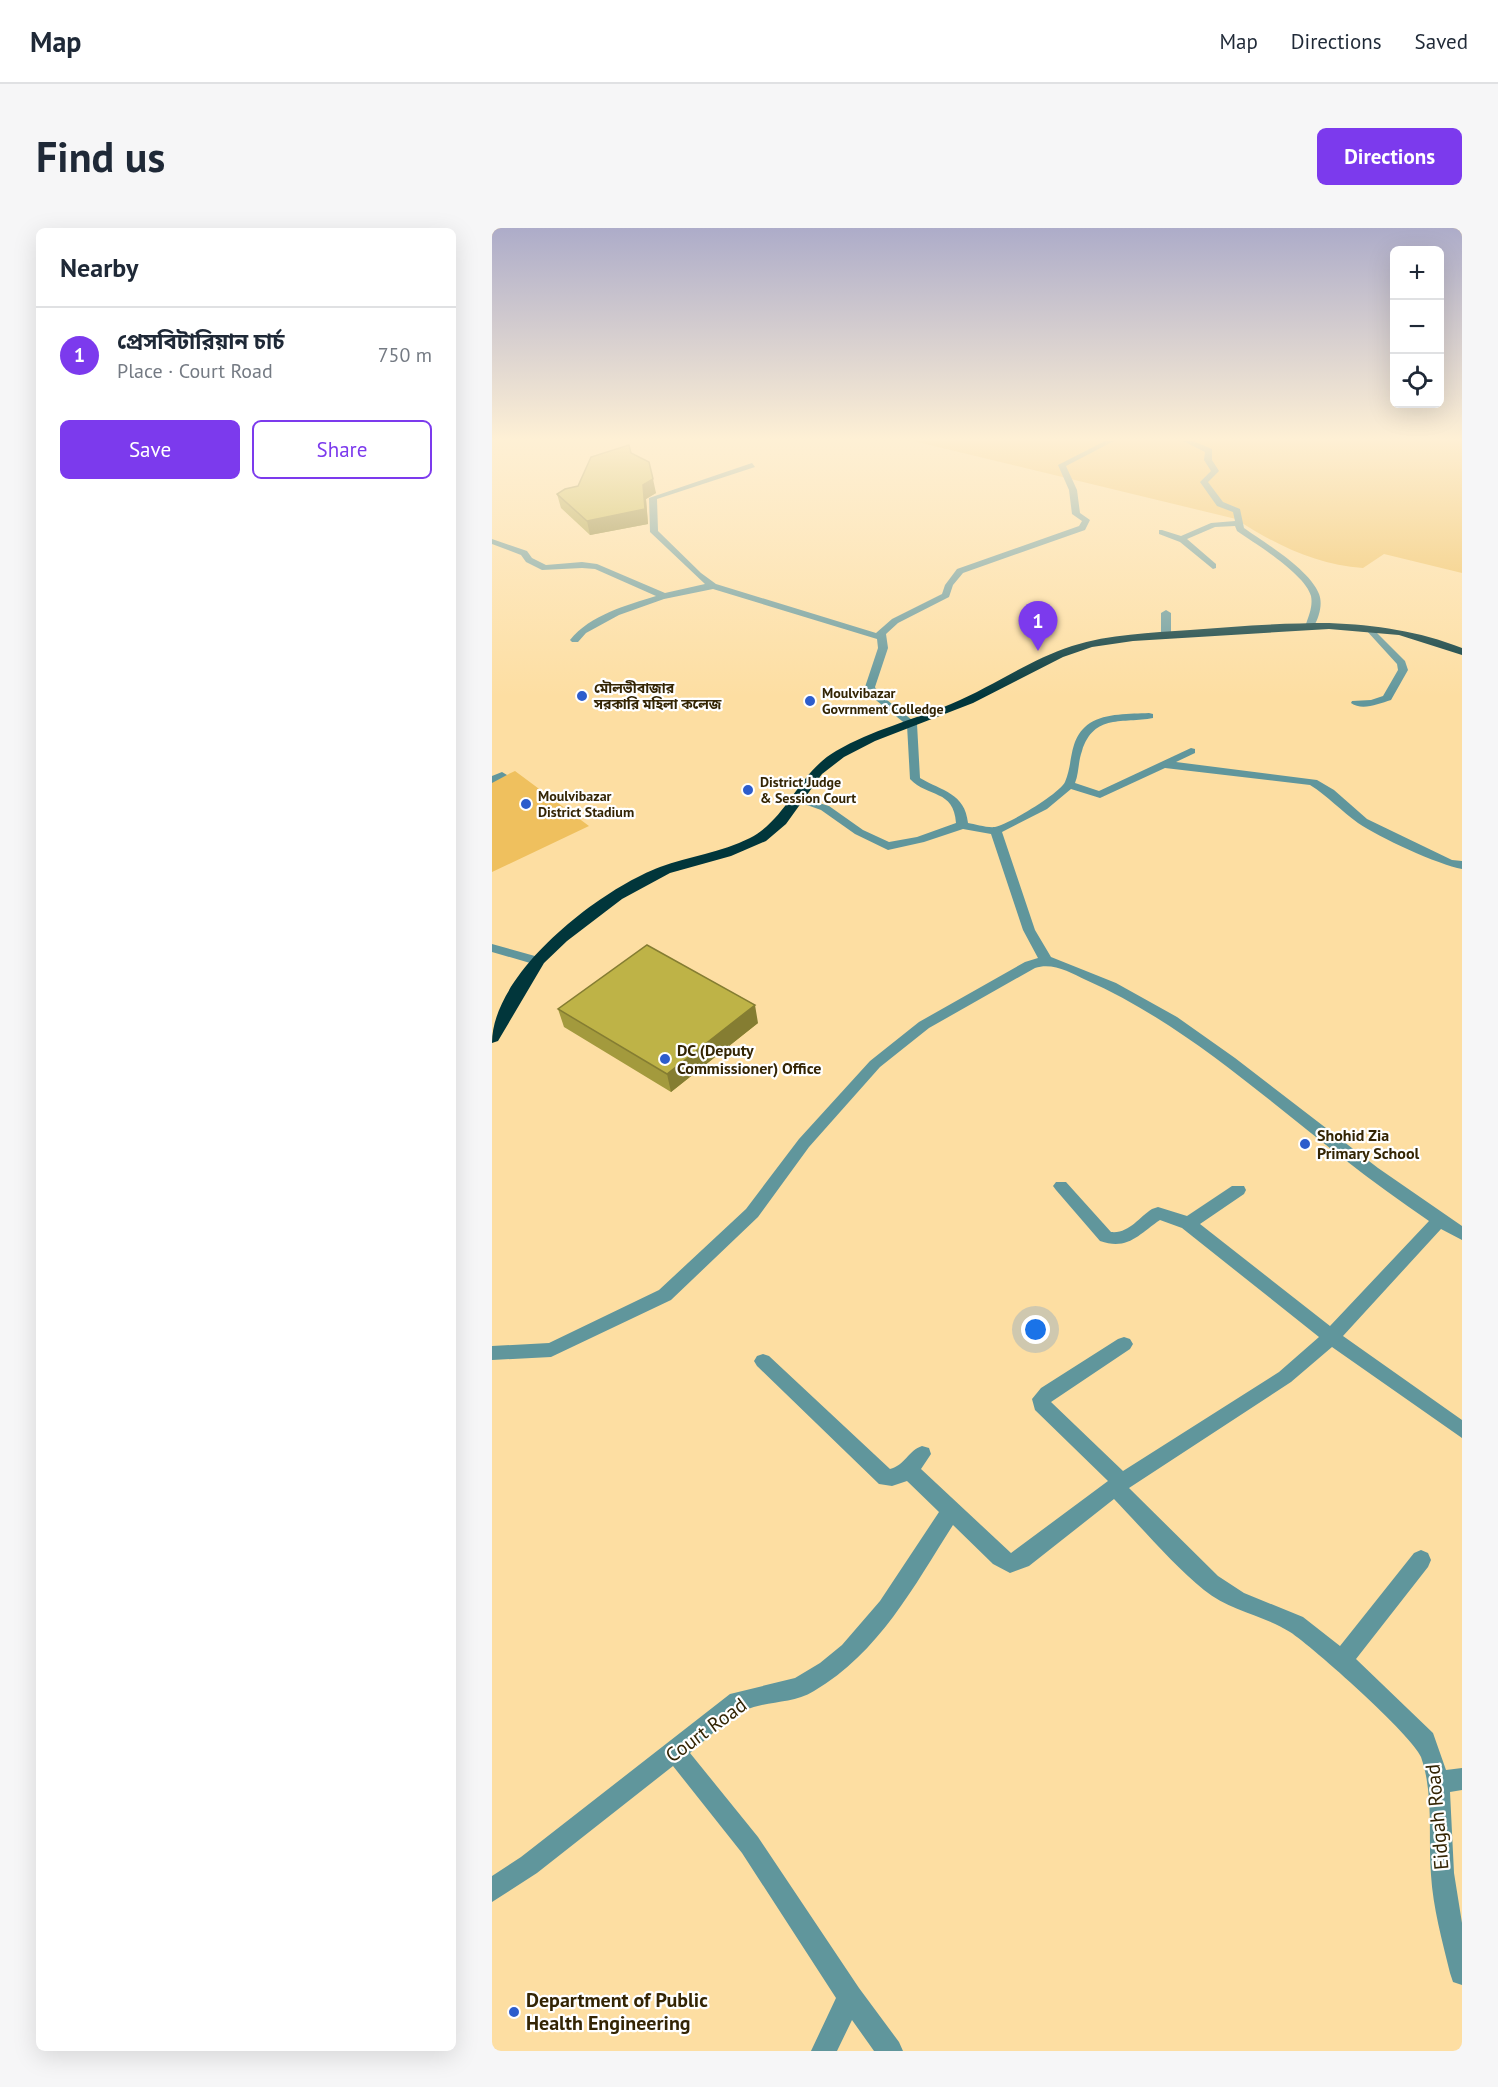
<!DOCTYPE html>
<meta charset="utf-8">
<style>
body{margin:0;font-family:"PT Sans","Noto Sans Bengali",sans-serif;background:#f6f6f7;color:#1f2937}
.controls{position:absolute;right:18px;top:18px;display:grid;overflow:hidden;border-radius:9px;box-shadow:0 6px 24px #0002}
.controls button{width:54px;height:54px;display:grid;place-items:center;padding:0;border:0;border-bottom:2px solid #e0e1e3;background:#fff;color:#1f2937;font:30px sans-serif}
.you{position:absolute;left:544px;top:1102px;width:21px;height:21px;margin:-15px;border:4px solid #fff;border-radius:50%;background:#1a73e8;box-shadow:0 0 0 9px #1a73e833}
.badge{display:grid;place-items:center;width:39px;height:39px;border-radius:50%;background:#7c3aed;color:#fff;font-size:20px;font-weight:700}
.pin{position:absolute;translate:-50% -50px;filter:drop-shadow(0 2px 3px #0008)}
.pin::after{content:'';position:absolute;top:32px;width:21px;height:18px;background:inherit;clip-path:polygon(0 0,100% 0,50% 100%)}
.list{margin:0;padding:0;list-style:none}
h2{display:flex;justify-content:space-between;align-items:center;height:78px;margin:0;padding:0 24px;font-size:26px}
h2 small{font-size:20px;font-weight:400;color:#747a83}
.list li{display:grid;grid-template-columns:39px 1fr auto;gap:18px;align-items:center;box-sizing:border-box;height:96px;padding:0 24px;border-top:2px solid #e0e1e3}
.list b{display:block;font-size:22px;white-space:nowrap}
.list p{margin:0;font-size:20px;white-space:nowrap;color:#747a83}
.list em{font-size:20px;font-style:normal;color:#747a83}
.actions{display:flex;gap:12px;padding:18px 24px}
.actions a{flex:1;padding:14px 0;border:2px solid #7c3aed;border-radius:9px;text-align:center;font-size:21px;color:#7c3aed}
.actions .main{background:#7c3aed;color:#fff}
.icon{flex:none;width:33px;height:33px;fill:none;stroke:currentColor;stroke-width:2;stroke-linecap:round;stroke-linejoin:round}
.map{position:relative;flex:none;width:970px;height:1823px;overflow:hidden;border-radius:9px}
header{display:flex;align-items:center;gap:36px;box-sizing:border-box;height:84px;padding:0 30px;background:#fff;border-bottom:2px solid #e0e1e3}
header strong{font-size:28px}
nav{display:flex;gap:33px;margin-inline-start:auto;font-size:21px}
.intro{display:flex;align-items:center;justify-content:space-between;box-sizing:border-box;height:144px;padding:0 36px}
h1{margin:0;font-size:42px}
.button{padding:15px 27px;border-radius:9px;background:#7c3aed;color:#fff;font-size:21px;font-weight:700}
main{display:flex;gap:36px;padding:0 36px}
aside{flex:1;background:#fff;border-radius:9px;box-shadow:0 6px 24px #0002}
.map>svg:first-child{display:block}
</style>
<header>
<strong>Map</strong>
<nav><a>Map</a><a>Directions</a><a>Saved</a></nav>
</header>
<div class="intro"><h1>Find us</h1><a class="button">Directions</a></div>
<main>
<aside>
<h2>Nearby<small></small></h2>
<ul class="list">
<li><span class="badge">1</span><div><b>প্রেসবিটারিয়ান চার্চ</b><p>Place · Court Road</p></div><em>750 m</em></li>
</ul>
<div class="actions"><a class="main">Save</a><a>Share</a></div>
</aside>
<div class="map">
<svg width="970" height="1823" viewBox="0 0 970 1823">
<rect width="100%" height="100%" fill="#fddea2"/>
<path fill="#efc05e" d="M421,213H970V345L892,326L871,340C824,337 782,316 744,291Z
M23,543L97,598L0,644V554Z"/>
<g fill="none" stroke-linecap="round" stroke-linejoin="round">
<path fill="#60969c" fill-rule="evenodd" d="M613,213H622L574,238L585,262L588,285L598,292L593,302L471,345L461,357L457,369L406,395L394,406L396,420L383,459L385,464L425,496L428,550C450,563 473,565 476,595C483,596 495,600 503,599C517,596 567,566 573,554C582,533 576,510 598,495C614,485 638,486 657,485L661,486V490C631,496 602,485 590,523C586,534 587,545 583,555L607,563L699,520L703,521V525L684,534L825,552L842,562L875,591L960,632L970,633V641C947,637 886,609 866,595C849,583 836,568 818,557L673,540L608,570L579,561L555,581L510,604L543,702L559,729L624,755L685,789L743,830L886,940L970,998V1012L949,1001L851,1108L970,1192V1210L840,1119L799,1154L637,1260L726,1348L752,1365L811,1389L848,1418L922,1325L929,1322L936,1325L939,1332L936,1339L864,1431L941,1505L954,1542L970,1540V1562L958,1564L962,1645L970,1695V1757L961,1754L958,1745C950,1712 941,1680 939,1647C936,1608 942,1566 929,1529C921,1508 821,1419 798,1404C771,1387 738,1383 712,1362C682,1338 650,1300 622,1271L537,1338L518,1345L501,1336L461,1297C422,1358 387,1425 322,1463C299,1477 273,1472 252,1483C235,1491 214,1512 198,1525L266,1609L367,1760L407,1814L411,1823H382L360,1792L345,1823H319L344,1770L250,1625L181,1538L45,1645L0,1674V1648L29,1629L238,1466L303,1450L328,1435L350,1417L388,1373L447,1284L415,1253L400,1258L387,1256L265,1138L262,1133L265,1128L271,1126L277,1128L398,1241C412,1238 417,1222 430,1218L437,1220L439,1226L429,1241L519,1325L616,1253L543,1182L540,1171L549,1160L626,1111L632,1109L638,1111L641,1116L638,1121L559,1174L631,1243L787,1144L827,1109L690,1000L668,992C647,1006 636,1023 608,1013L564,962L561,958L564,954H574L619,1004C637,1006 647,989 660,981L666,979L695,988L740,958H752L754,962L752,966L708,996L838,1098L937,993C908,973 880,953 852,931C769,867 691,795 594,752C578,744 560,734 543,740L437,800L388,839L317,919L266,989L179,1072L59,1129L0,1132V1118L57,1115L167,1062L254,981L307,911L378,833L427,794L533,734L546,730L531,702L499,606L471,601L432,614L396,622L363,606L329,582L301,572L307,569L337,578L371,602L397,614L425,609L464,595C462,561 436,570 418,551L415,497L375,465L373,459L386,420L385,411L221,361L172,371L127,387L94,405L86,414H80L78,412C98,387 135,377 164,368L103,341L90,340L50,342L34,334L29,327L0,316V311L35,323L40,330L54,337L90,334L105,336L173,365L213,356L158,304L157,270L260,235L263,239L165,271L166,303L209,345L224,356L384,405L400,391L450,366L453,357L465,341L587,298L590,293L580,286L577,262L566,237Z
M691,213H701L720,221V232L727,243L716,254L731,274L748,281L752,300C773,315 817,341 827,366C831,376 827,389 822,398L814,396C817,387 821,378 819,368C813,346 764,316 745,303L743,298L723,299L695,311L724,336V340L721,341L688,314L667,306V302H670L689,308L719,295L743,293L741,284L725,278L708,254L719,243L712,232L713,224Z
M674,382L679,385V407L674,410L669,407V385Z
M879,399L913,433L916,442L899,472C886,476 870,483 859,475L860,473L879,472L891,468L906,442L905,436L874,402Z
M10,544L15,547L0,555V548Z
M0,716L50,730L51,733L45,737L0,724Z"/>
<path fill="#01363b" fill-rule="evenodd" d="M837,395C884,397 927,403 970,420V427L907,407L837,401L641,413L600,419L571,429L481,475L383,513L352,529L330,546L294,596L274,613L239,628L178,645L130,671L75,713L52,735L6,813L0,815C0,745 107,662 168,639C197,628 229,625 258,610C296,590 306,545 344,523C380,502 421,492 459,476C500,459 537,432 580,418C618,406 658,405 698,402C745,398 791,395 837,395Z"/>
</g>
<path fill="#a39a3d" d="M139,225L164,265L154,271L156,296L98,307L69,280L65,266L86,258Z
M66,781L266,795L179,864L72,799Z"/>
<path fill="#857d32" d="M161,251L164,265L154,271L156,296L98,307L95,293Z
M263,777L266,795L179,864L175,846Z"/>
<path fill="#beb347" stroke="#857d32" stroke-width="1.5" d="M137,217L139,225L157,234L161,251L151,257L153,281L95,293L65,266L73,261L86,258L99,229Z
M155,717L263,777L175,846L66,781Z"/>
<linearGradient id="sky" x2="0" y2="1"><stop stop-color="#adacc9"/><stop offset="0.45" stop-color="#fef0d5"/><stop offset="1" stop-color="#fef0d5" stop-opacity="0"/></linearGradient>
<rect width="970" height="469" fill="url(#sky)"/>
<g fill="#2d5dcc" stroke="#fff" stroke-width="2">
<circle cx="90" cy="468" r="6"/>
<circle cx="318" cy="473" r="6"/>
<circle cx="256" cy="562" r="6"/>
<circle cx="34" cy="576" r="6"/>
<circle cx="173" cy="831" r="6"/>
<circle cx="813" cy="916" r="6"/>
<circle cx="22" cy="1784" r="6"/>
</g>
<g text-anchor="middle" stroke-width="4.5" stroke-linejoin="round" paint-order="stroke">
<g font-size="14" font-weight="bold" fill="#342504" stroke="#fff" text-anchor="start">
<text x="102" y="465">মৌলভীবাজার<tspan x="102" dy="16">সরকারি মহিলা কলেজ</tspan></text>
<text x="330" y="470">Moulvibazar<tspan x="330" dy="16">Govrnment Colledge</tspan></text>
<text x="268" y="559">District Judge<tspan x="268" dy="16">&amp; Session Court</tspan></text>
<text x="46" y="573">Moulvibazar<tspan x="46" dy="16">District Stadium</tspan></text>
</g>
<g font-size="16" font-weight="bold" fill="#342504" stroke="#fff" text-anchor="start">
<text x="185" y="828">DC (Deputy<tspan x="185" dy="18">Commissioner) Office</tspan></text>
<text x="825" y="913">Shohid Zia<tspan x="825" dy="18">Primary School</tspan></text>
</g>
<g font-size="20" fill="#342504" stroke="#fff">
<text transform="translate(214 1502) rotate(-36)" y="7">Court Road</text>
<text transform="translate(945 1589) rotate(-95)" y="7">Eidgah Road</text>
</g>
<g font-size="20" font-weight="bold" fill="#342504" stroke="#fff" text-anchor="start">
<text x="34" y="1779">Department of Public<tspan x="34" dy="23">Health Engineering</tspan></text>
</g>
</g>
</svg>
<div class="controls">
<button>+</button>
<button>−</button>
<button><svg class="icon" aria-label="locate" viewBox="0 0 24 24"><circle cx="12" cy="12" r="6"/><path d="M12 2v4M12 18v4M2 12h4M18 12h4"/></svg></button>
</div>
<div class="you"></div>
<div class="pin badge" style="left:546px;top:423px">1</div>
</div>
</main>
